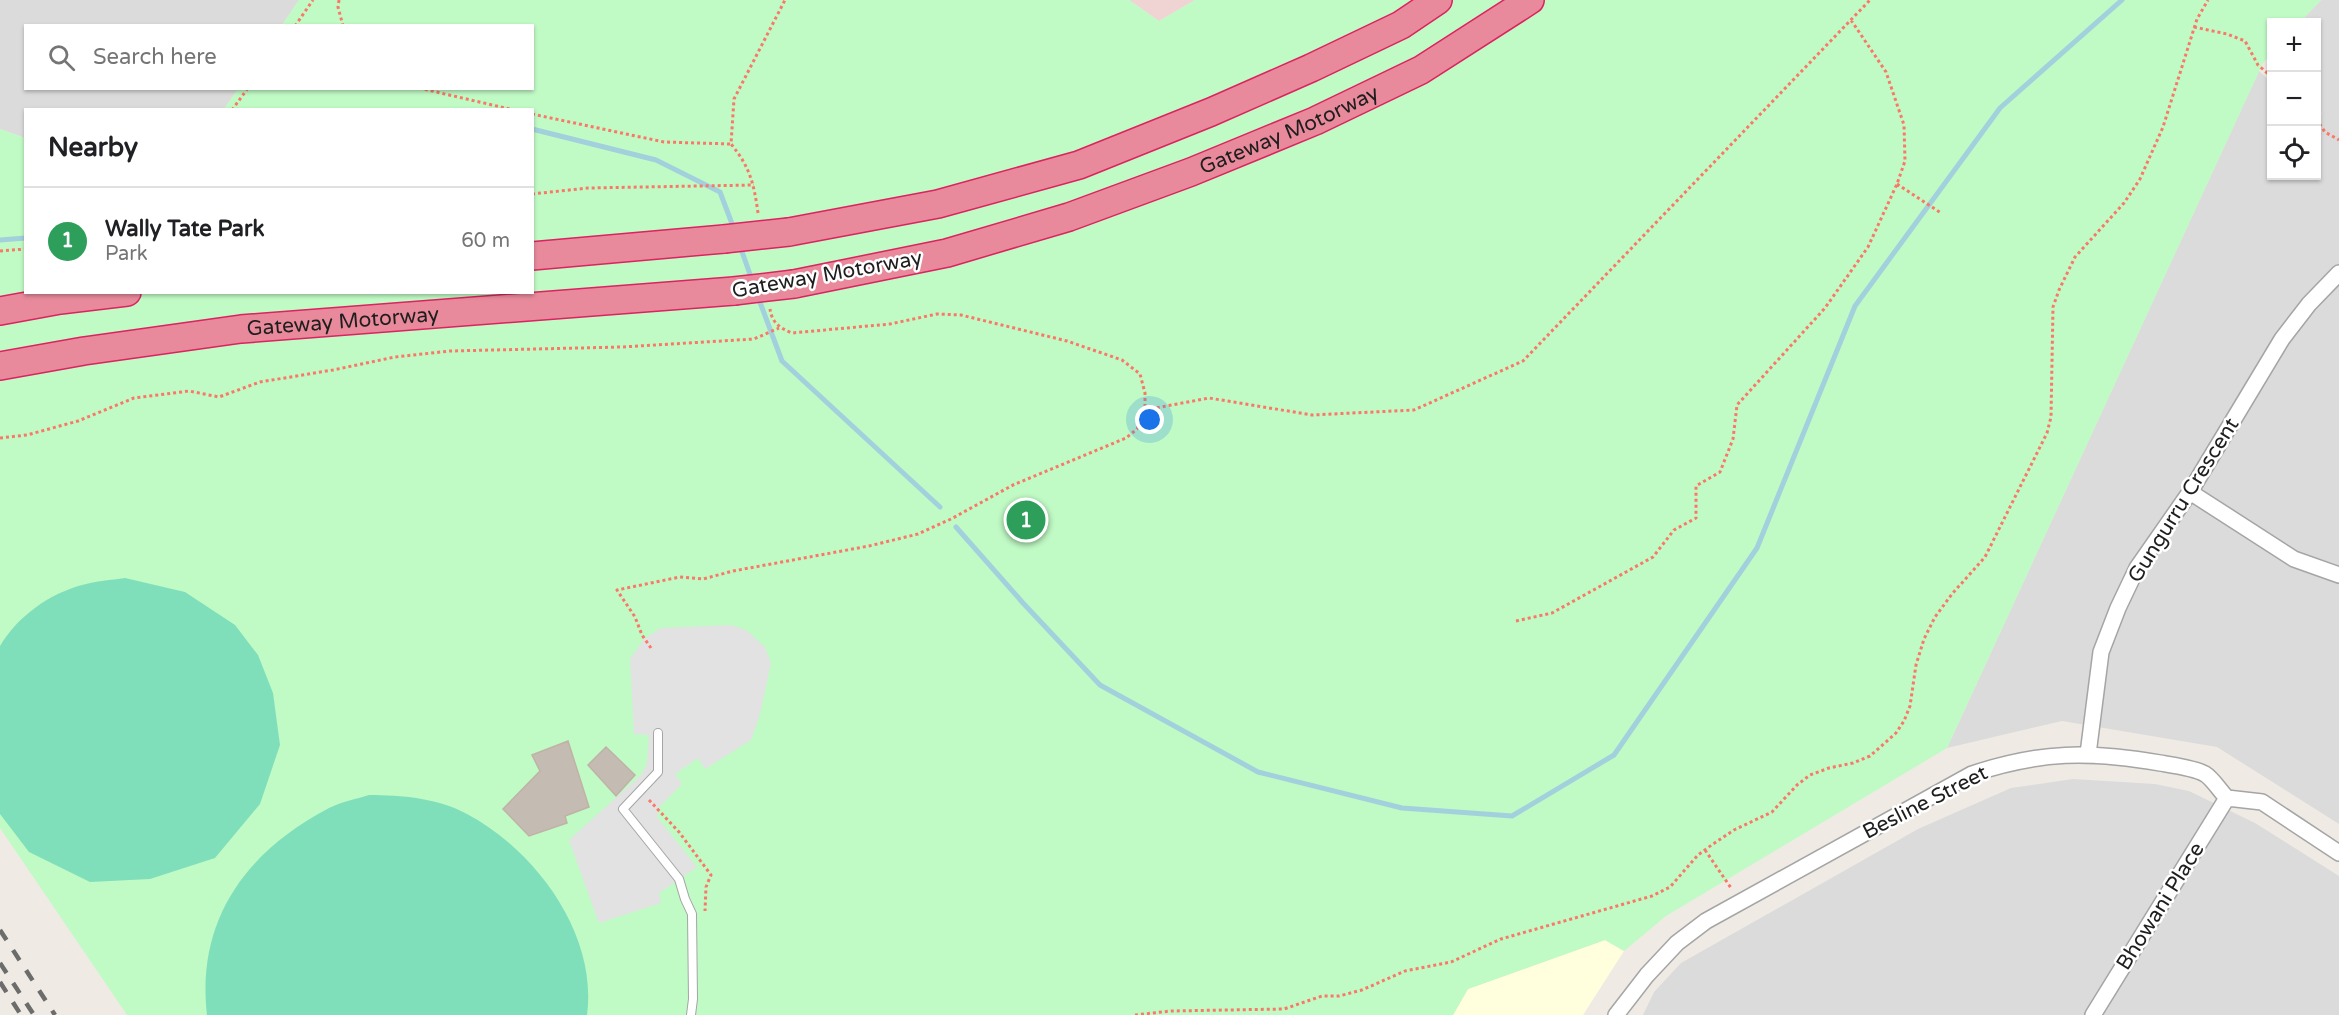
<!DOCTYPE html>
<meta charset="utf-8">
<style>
body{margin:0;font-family:"Varela Round",sans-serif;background:#f2f2f2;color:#202124}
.controls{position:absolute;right:18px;top:18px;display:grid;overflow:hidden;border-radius:0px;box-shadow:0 2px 4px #0004}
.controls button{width:54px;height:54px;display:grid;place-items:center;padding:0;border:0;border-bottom:2px solid #e0e0e0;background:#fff;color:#202124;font:30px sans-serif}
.you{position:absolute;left:1150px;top:420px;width:21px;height:21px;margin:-15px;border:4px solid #fff;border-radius:50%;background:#1a73e8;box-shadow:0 0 0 9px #1a73e833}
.badge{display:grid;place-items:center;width:39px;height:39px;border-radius:50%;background:#1a73e8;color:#fff;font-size:20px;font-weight:700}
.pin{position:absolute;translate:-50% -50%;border:3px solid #fff;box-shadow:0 2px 6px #0006}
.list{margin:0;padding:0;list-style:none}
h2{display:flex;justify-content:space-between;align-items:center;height:78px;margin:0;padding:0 24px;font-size:26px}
h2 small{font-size:20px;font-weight:400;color:#757577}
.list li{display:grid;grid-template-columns:39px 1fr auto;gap:18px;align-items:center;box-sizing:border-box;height:108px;padding:0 24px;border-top:2px solid #e0e0e0}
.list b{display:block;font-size:22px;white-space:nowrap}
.list p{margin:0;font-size:20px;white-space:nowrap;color:#757577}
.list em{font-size:20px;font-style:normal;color:#757577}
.icon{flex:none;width:33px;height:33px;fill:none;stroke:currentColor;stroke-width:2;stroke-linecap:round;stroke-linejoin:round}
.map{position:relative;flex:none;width:2339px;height:1015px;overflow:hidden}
.search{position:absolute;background:#fff;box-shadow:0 2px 4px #0004;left:24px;top:24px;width:510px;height:66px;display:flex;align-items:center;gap:15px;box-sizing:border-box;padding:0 21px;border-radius:0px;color:#757577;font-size:22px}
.panel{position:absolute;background:#fff;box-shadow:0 2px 4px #0004;left:24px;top:108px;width:510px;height:186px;border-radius:0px}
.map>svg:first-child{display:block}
</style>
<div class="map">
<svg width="2339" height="1015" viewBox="0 0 2339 1015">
<rect width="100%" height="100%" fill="#efebe4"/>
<path fill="#dcdbdb" d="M0,0H299L282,25L26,26V88L238,89L224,109L26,110L25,138L0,129Z
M2321,0H2339V824L2217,747L2062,721L1947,748L2259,71L2271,82L2272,176H2316L2317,119L2322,113L2317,108L2316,22H2300Z
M2073,779L2155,784L2189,791L2255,823L2339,876V1015H1643L1654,992L1681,963L1918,829L2011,788Z"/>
<path fill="#f0d4d3" d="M1129,0H1195L1159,21Z"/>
<path fill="#ffd" d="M1605,940L1624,951L1583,1015H1453L1468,989Z"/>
<path fill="#c0fac5" d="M299,0H1129L1159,21L1195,0H2321L2300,22H2272L2271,54L2263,63L1947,748L1666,916L1624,951L1605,940L1468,989L1453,1015H127L0,828V129L25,138L26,292H532V110L224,109L238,89L532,88V26L282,25Z"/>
<path fill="#80dfbb" d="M125,578L185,592L235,625L258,655L273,693L280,745L260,804L215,858L150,879L90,882L29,852L0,814V646C18,616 49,594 82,585C96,581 111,580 125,578Z
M369,795C401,795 438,798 467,814C535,850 598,934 587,1015H207C196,919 247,851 329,808C341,802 356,799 369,795Z"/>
<path fill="#e2e2e2" d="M731,625L746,630L765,647L771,663L760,714L751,740L705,769L698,758L675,774L682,784L659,807L657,817L697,867L659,893L661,903L599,923L569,840L641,775L647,764L649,735L634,734L630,659L644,639L661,628Z"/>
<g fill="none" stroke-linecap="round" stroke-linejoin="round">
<path stroke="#a3d0dd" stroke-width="5" d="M532,129L656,160L720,192L734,229
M0,240L26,238
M740,246L752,280
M758,297L782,361L940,507
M956,527L1023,603L1100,685L1258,772L1402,808L1512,816L1614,755L1757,548L1855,306L2000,108L2122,0"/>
</g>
<path fill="#c4bbb3" stroke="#c1b2a6" stroke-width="1.5" d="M568,741L589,807L565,816L567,823L529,836L503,809L540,771L532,755Z
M606,747L635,775L616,796L588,765Z"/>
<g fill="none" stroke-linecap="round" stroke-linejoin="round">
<defs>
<path id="service" d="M658,733V772L623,809L679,879L685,899L692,914L693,999L691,1015"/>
<path id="minor" d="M2190,492L2294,559L2339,575
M2088,754L2101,652L2118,608L2137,568L2190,492L2282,339L2309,304L2339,273
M1616,1015L1647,975L1677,943L1706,921L1972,774C2041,751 2089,751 2160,763C2172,765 2195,768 2205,774C2213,779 2220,791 2227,798L2262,802L2339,853
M2093,1015L2227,798"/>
<g id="motorway">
<path d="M789,232L938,204L1079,165L1211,112L1311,68L1401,25L1438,0"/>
<path d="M532,256L724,239"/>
<path id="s1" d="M794,284L947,253L1069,217L1191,172L1315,121L1421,70L1530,0"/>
<path d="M0,311L60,300L127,292"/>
<path id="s2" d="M0,366L84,351L241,329L734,291"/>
</g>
</defs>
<use href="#service" stroke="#a5a5a5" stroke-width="10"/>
<use href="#minor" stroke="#a5a5a5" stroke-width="18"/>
<use href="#motorway" stroke="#dc2261" stroke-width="30"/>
<path stroke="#fb7868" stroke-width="3" stroke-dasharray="3 3" stroke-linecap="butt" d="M339,0L338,7L343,26
M295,26L313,0
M2194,27L2227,34L2245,41L2258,65L2272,77
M419,88L514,110
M232,110L248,88
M532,114L664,142L731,144
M2316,119L2325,132L2339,140
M1897,184L1941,213
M532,194L588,188L754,185
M758,213C754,184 750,167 731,144L734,99L785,0
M0,251L26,249
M1145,410L1209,398L1312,415L1414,410L1523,361L1870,0
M0,438L27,435L78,421L134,398L189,391L219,397L260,382L333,370L395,357L450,351L622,347L754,339L779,328
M1516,621L1552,613L1653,557L1674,530L1696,518V486L1720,472L1733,439L1737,405L1825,308L1868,247L1897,184L1905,161L1904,125L1886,72L1851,20
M651,648L642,635L635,617L617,590L680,577L703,579L733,571L869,546L918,534L951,519L1013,485L1126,438L1137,429L1145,410V393L1140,374L1122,360L1067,341L961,315L937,314L890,324L792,333C780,328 772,323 770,309
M649,800L679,832L711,875L706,887L705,911
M1705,850L1731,888
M1135,1015L1171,1011L1284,1009L1322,996H1339L1362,990L1405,971L1451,962L1501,939L1652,896L1670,887L1698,855L1713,844L1734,830L1772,812L1797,785L1810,775L1829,768L1853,763L1870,756L1896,733L1904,721L1910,706L1916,665L1924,639L1935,617L1952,594L1985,557L2047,433L2051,417L2053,307L2059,290L2075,257L2124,203L2140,179L2163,127L2197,19L2208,0"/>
<use href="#service" stroke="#fff" stroke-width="8"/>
<use href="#minor" stroke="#fff" stroke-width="15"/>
<use href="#motorway" stroke="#e88a9b" stroke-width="27"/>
<path stroke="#6c6c6c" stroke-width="4.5" stroke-dasharray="12 12" stroke-linecap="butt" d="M0,930L55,1015
M0,963L34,1015
M0,982L21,1015"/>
<defs>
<path id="motorway-bridge" d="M724,239L789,232
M734,291L794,284"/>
</defs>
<use href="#motorway-bridge" stroke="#dc2261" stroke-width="30" stroke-linecap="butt"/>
<use href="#motorway-bridge" stroke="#e88a9b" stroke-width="27"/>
</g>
<g text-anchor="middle" stroke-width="5" stroke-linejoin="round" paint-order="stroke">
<g font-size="21" fill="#1e1e1e" stroke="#fff">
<text dy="7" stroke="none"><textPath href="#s1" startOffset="520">Gateway Motorway</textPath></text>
<text transform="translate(827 274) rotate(-10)" y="7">Gateway Motorway</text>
<text dy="7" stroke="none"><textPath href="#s2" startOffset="346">Gateway Motorway</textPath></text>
<text transform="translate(2183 500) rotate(-58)" y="7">Gungurru Crescent</text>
<text transform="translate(1925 802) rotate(-27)" y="7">Besline Street</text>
<text transform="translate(2160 906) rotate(-58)" y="7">Bhowani Place</text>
</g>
</g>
</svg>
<div class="controls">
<button>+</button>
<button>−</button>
<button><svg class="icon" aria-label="locate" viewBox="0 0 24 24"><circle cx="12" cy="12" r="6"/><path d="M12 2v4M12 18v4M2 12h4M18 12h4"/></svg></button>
</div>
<div class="you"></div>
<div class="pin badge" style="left:1026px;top:520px;background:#2e9e5b">1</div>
<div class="search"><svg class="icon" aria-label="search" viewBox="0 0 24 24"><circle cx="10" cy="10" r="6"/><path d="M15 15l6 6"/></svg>Search here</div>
<section class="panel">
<h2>Nearby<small></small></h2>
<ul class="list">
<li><span class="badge" style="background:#2e9e5b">1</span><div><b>Wally Tate Park</b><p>Park</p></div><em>60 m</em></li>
</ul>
</section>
</div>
